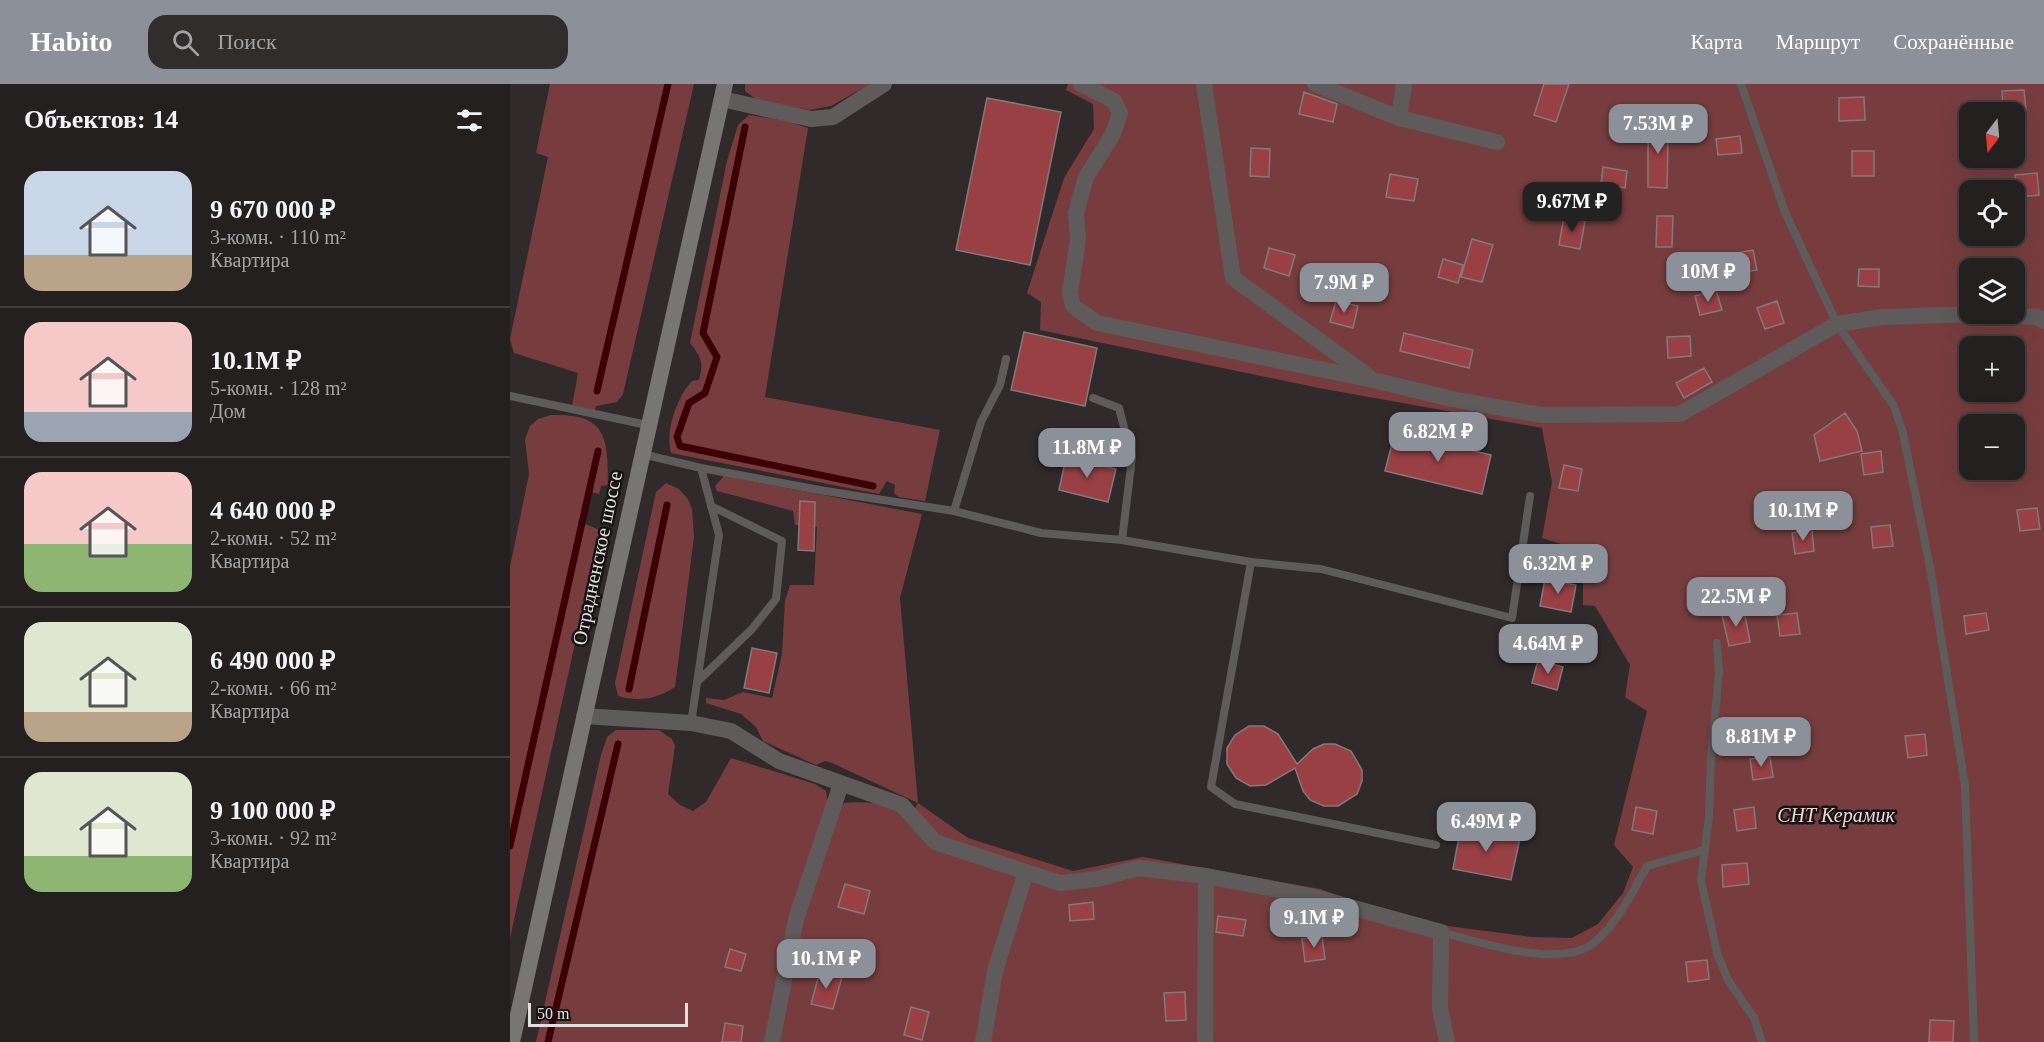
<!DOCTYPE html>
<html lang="ru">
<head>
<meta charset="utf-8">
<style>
	:root { --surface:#252020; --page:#312d2d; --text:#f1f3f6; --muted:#a3a3a5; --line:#423e3e; --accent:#8c9099 }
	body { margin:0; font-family:Georgia,serif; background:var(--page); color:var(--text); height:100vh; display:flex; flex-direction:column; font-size:22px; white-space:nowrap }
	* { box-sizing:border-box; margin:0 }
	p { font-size:20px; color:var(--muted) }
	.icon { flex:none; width:33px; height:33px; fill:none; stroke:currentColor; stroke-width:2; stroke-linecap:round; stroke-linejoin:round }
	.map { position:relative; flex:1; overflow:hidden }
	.details { display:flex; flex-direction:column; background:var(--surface); width:510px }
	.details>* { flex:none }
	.needle { width:39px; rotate:196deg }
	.fabs { position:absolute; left:1449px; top:18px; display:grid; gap:12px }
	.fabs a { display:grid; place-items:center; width:66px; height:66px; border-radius:12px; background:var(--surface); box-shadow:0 6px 24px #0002,0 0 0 2px var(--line); font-size:30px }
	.scale { position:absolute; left:18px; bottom:15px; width:160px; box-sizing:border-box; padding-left:6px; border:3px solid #e4dfdf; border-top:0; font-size:16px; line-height:21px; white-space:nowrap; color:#e4dfdf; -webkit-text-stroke:4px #171414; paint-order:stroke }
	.price { position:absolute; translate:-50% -51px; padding:0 14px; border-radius:12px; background:var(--accent); color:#fff; font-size:20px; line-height:39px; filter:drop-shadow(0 2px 3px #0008) }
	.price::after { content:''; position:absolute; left:50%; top:36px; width:18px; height:14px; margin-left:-9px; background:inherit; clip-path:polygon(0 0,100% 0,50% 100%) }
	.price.selected { background:#222; color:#fff }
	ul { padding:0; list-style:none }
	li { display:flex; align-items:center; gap:18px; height:150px; padding:0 24px }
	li+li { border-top:2px solid var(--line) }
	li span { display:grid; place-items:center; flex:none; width:168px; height:120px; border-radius:18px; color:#555 }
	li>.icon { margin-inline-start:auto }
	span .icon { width:72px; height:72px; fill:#fffc; stroke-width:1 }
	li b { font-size:26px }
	h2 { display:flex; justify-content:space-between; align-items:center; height:72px; padding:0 24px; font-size:26px }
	header { display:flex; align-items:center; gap:36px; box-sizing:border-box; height:84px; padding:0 30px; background:var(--accent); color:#fff }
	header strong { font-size:28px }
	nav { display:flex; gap:33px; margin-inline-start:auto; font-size:21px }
	.search { width:420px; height:54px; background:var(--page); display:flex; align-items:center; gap:15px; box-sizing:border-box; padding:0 21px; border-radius:18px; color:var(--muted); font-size:22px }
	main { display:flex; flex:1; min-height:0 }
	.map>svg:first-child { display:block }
	.green { fill:#773d3e; fill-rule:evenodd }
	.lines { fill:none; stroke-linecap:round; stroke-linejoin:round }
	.stream { stroke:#3b0006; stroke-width:7 }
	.building { fill:#984044; stroke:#827a7a; stroke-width:1.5 }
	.service { stroke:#5f5b5b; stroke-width:8 }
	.minor { stroke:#5f5b5b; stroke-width:16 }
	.secondary { stroke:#7a7575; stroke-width:16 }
	.labels { text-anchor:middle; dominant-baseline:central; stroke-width:5; stroke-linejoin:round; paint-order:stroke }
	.street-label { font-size:20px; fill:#e4dfdf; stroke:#171414 }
	.park-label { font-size:20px; font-style:italic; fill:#efd5d4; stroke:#171414 }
</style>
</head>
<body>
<header>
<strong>Habito</strong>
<div class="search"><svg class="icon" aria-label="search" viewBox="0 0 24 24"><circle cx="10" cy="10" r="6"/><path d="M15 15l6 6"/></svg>Поиск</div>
<nav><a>Карта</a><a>Маршрут</a><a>Сохранённые</a></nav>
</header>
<main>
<section class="details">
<h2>Объектов: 14<svg class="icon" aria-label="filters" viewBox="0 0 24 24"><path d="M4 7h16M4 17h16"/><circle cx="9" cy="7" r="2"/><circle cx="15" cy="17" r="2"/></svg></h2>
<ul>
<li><span style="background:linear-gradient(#c9d6e8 70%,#b9a48a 0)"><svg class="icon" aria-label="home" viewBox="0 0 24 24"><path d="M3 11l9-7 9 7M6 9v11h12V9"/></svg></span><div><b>9 670 000 ₽</b><p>3-комн. · 110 m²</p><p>Квартира</p></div></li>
<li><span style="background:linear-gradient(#f6c9c9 75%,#9aa5b1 0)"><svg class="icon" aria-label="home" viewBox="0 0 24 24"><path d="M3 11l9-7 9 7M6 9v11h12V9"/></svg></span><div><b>10.1M ₽</b><p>5-комн. · 128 m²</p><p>Дом</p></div></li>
<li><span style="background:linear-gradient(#f6c9c9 60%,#8fb573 0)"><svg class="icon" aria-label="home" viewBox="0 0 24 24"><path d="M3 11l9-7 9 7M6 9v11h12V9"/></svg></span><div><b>4 640 000 ₽</b><p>2-комн. · 52 m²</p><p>Квартира</p></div></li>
<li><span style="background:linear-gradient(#dfe7d0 75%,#b9a48a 0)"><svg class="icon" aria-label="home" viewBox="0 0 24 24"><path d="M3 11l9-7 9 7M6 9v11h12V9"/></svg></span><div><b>6 490 000 ₽</b><p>2-комн. · 66 m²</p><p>Квартира</p></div></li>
<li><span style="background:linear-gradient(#dfe7d0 70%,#8fb573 0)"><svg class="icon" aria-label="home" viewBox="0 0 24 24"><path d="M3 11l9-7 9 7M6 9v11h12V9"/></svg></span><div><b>9 100 000 ₽</b><p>3-комн. · 92 m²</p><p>Квартира</p></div></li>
</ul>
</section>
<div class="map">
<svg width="1534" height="958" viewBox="0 0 1534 958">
	<rect width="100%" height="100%" fill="#312a2a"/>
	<!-- green -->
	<path class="green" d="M 40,0 L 184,0 L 113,310 L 107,318 L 86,322 L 85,327 L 62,322 L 68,289 L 4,269 L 0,255 L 38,73 L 26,69 Z
		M 235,0 L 360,0 L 321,22 L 299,26 L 247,16 L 235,7 Z
		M 558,0 L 1534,0 L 1534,958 L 26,958 L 91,671 L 97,653 L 106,646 L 149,646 L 162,655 L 165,662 L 158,710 L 170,721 L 183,727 L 196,718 L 221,674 L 305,700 L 316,707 L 318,719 L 327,726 L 334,719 C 358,717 381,719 399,736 L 408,719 L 322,679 L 315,677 L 306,681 L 253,657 L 246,643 L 231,630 L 196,619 L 196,614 L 214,616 L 233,608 L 262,614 L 272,570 L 275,517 L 280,501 L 304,501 L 307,443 L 285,441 L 283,427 L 207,407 L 205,402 L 214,392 L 412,430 L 390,514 L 408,719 L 458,754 L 563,787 L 633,773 L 810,805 L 856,821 L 938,842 L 1021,853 L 1062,854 L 1088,840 L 1113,809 L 1123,783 L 1104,761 L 1137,627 L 1115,613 L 1120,581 L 1085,522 L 1073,521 L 1073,497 L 1051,460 L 1032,454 L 1042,398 L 1032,344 L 809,304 L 530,246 L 531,218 L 517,209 L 554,94 L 584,45 L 583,20 L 556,6 ZM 1460,28 L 1504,28 L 1504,74 L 1460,74 ZM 1460,106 L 1504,106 L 1504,152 L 1460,152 ZM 1460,184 L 1504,184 L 1504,230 L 1460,230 ZM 1460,262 L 1504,262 L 1504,308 L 1460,308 ZM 1460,340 L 1504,340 L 1504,386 L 1460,386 Z
		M 239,31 L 276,37 L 298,44 L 255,313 L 430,346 L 415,417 L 389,413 L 384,409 L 385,401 L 377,397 L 369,410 L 161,369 C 155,347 167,313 182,297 L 189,296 C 194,278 191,273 180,259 L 217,77 L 228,41 Z
		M 41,331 C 97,329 98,354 98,401 L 91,402 L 89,410 L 81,408 L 75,440 L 90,446 L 0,854 L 0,483 L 19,390 L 15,355 L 20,342 L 28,335 Z
		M 156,399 L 169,405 L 178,415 L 182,425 L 184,453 L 165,603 C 147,615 129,618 108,612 L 105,599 L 146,408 Z"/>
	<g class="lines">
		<!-- stream -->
		<path class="stream" d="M 235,43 L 193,249 L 207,273 L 195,309 L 179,319 L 167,353 L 170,362 L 363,402
			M 87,307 L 158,0
			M 119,605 L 157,421
			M 0,762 L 88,367
			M 38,958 L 108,660"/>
	</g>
	<!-- building -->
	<path class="building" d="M 1034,0 L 1059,0 L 1046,38 L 1024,31 Z
		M 1514,6 L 1516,26 L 1493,28 L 1492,7 Z
		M 794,8 L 827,20 L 823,38 L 789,30 Z
		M 1354,13 L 1355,36 L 1329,37 L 1329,14 Z
		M 477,14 L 551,28 L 520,181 L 446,166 Z
		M 1138,41 L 1162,41 L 1162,58 L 1158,58 L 1157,104 L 1138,103 Z
		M 1230,52 L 1232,69 L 1208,71 L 1206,55 Z
		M 741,64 L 760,65 L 759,93 L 740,92 Z
		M 1342,67 L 1364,67 L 1364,92 L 1342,92 Z
		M 1093,83 L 1117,87 L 1115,104 L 1091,100 Z
		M 1527,89 L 1529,111 L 1508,113 L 1505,91 Z
		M 880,90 L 908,95 L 904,117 L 876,113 Z
		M 1075,114 L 1099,118 L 1096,134 L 1072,130 Z
		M 1054,132 L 1075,137 L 1070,165 L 1049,161 Z
		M 1147,132 L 1163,132 L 1162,163 L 1146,163 Z
		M 962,155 L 983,161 L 972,198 L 951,193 Z
		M 759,164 L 785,171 L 779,192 L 754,184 Z
		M 1243,166 L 1247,186 L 1224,190 L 1221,170 Z
		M 933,175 L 953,181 L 948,199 L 928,193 Z
		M 1349,185 L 1369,185 L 1369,203 L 1348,202 Z
		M 1206,206 L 1212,226 L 1190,231 L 1185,212 Z
		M 826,217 L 848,222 L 843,244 L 820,238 Z
		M 1267,217 L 1274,239 L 1255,245 L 1247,224 Z
		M 514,248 L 587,264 L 575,322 L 501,306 Z
		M 894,249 L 963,266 L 959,284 L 890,267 Z
		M 1180,252 L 1181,272 L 1158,274 L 1157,253 Z
		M 1194,284 L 1202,298 L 1174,314 L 1166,299 Z
		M 1335,329 L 1347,347 L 1352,367 L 1310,377 L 1304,351 Z
		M 885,348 L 981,371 L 972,410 L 875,387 Z
		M 1371,367 L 1373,388 L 1354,391 L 1351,370 Z
		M 556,373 L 606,385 L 598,418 L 549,406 Z
		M 1054,381 L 1072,385 L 1068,407 L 1049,404 Z
		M 290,417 L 305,418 L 304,467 L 288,466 Z
		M 1527,424 L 1530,445 L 1510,447 L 1507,426 Z
		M 1380,441 L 1383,462 L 1363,464 L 1361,443 Z
		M 1302,446 L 1304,467 L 1285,470 L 1282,449 Z
		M 1035,495 L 1066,501 L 1061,528 L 1030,522 Z
		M 1234,526 L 1240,558 L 1219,562 L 1212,531 Z
		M 1287,529 L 1290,550 L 1270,552 L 1267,531 Z
		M 1476,529 L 1479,546 L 1456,550 L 1454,532 Z
		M 242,564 L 267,569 L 259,609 L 234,604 Z
		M 1028,576 L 1053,583 L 1047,606 L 1022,599 Z
		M 739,642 L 754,642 L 768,650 L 787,680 L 803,665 L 814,660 L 825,660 L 841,667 L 852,686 L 852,697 L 847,710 L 828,722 L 814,722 L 800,716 L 793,707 L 785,684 L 756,701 L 740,702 L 726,694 L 717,680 L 717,664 L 725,651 Z
		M 1415,650 L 1417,671 L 1398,674 L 1395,652 Z
		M 1260,673 L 1263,693 L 1243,696 L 1240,675 Z
		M 1126,723 L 1147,727 L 1143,750 L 1122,746 Z
		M 1244,723 L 1246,744 L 1227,747 L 1224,726 Z
		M 951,742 L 1010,754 L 1001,796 L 943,785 Z
		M 1237,779 L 1239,800 L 1213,803 L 1212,781 Z
		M 335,800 L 360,807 L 354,830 L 328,823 Z
		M 583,818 L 584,835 L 560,837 L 559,821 Z
		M 708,832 L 736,836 L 733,852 L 706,848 Z
		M 812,852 L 815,875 L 795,878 L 792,855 Z
		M 220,865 L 236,870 L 231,887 L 215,883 Z
		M 1197,876 L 1199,895 L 1178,898 L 1176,878 Z
		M 310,887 L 332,893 L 323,925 L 301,920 Z
		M 675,908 L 676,936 L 656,937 L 654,909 Z
		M 401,923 L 419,928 L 412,956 L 394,951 Z
		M 1420,936 L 1444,937 L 1443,958 L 1419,958 Z
		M 215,939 L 233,942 L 231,958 L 212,958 Z"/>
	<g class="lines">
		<!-- service -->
		<path class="service" d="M 1231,0 L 1275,128 L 1327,240 L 1384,322 L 1393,349 L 1420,483 L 1455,702 L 1464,958
			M 0,312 L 137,341
			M 583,314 L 609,324 L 622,374 L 612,456
			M 132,370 L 191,384 L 315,407 L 444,427 L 531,449 L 612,456 L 741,478 L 811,485 L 1002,534 L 1020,412
			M 444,427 L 471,338 L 490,301 L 496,275
			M 741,478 L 701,703 L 725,720 L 926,761
			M 1207,559 L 1209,588 L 1201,675 L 1199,733 L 1191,796 L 1207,869 L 1218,896 L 1244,934 L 1252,958
			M 187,598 L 242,545 L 266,515 L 272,457 L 201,422
			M 181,639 L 209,451 L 191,384
			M 931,848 C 969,858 1053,887 1086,857 C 1109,837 1122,808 1137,782 L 1194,766"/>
		<!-- minor -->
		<path class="minor" d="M 571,0 L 604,17 L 610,29 L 603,50 L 576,93 L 566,129 L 568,155 L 560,209 L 563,222 L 587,239 L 863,296 L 942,315 L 1031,331 L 1170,330 L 1327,240 L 1372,233 L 1468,230
			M 694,0 L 723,194 L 858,292
			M 805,0 L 889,34 L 987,58
			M 212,15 L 301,35 L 323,33 L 374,0
			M 889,34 L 894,0
			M 1479,230 L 1527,233 L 1534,237
			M 74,632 L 181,639 L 221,647 L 269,677 L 392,721 L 425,758 L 550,799 L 587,795 L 628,784 L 696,792 L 800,812 L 931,848 L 930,924 L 937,958
			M 262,958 L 286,835 L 331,700
			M 473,958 L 485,887 L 516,788
			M 695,958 L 696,792"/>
		<!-- secondary -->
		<path class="secondary" d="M 2,958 L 215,0"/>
	</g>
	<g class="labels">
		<!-- street labels -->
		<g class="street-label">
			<text transform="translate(87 474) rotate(-78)">Отрадненское шоссе</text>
		</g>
		<!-- park labels -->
		<g class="park-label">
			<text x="1326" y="731">СНТ Керамик</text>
		</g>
	</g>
</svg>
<div class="fabs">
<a><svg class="needle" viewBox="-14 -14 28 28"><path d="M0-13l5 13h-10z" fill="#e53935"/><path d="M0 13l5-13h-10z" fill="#a3a3a5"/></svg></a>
<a><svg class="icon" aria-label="locate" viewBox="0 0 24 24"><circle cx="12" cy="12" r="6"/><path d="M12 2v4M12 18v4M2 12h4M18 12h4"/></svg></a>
<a><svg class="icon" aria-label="layers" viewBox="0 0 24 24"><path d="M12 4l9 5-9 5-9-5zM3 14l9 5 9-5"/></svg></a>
<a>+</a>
<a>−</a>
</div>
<div class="scale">50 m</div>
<b class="price" style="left:1148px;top:71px">7.53M ₽</b>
<b class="price selected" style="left:1062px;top:149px">9.67M ₽</b>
<b class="price" style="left:1198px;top:219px">10M ₽</b>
<b class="price" style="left:834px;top:230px">7.9M ₽</b>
<b class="price" style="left:928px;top:379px">6.82M ₽</b>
<b class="price" style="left:577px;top:395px">11.8M ₽</b>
<b class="price" style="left:1293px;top:458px">10.1M ₽</b>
<b class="price" style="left:1048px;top:511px">6.32M ₽</b>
<b class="price" style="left:1226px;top:544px">22.5M ₽</b>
<b class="price" style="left:1038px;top:591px">4.64M ₽</b>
<b class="price" style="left:1251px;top:684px">8.81M ₽</b>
<b class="price" style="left:976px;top:769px">6.49M ₽</b>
<b class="price" style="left:804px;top:865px">9.1M ₽</b>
<b class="price" style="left:316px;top:906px">10.1M ₽</b>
</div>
</main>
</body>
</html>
